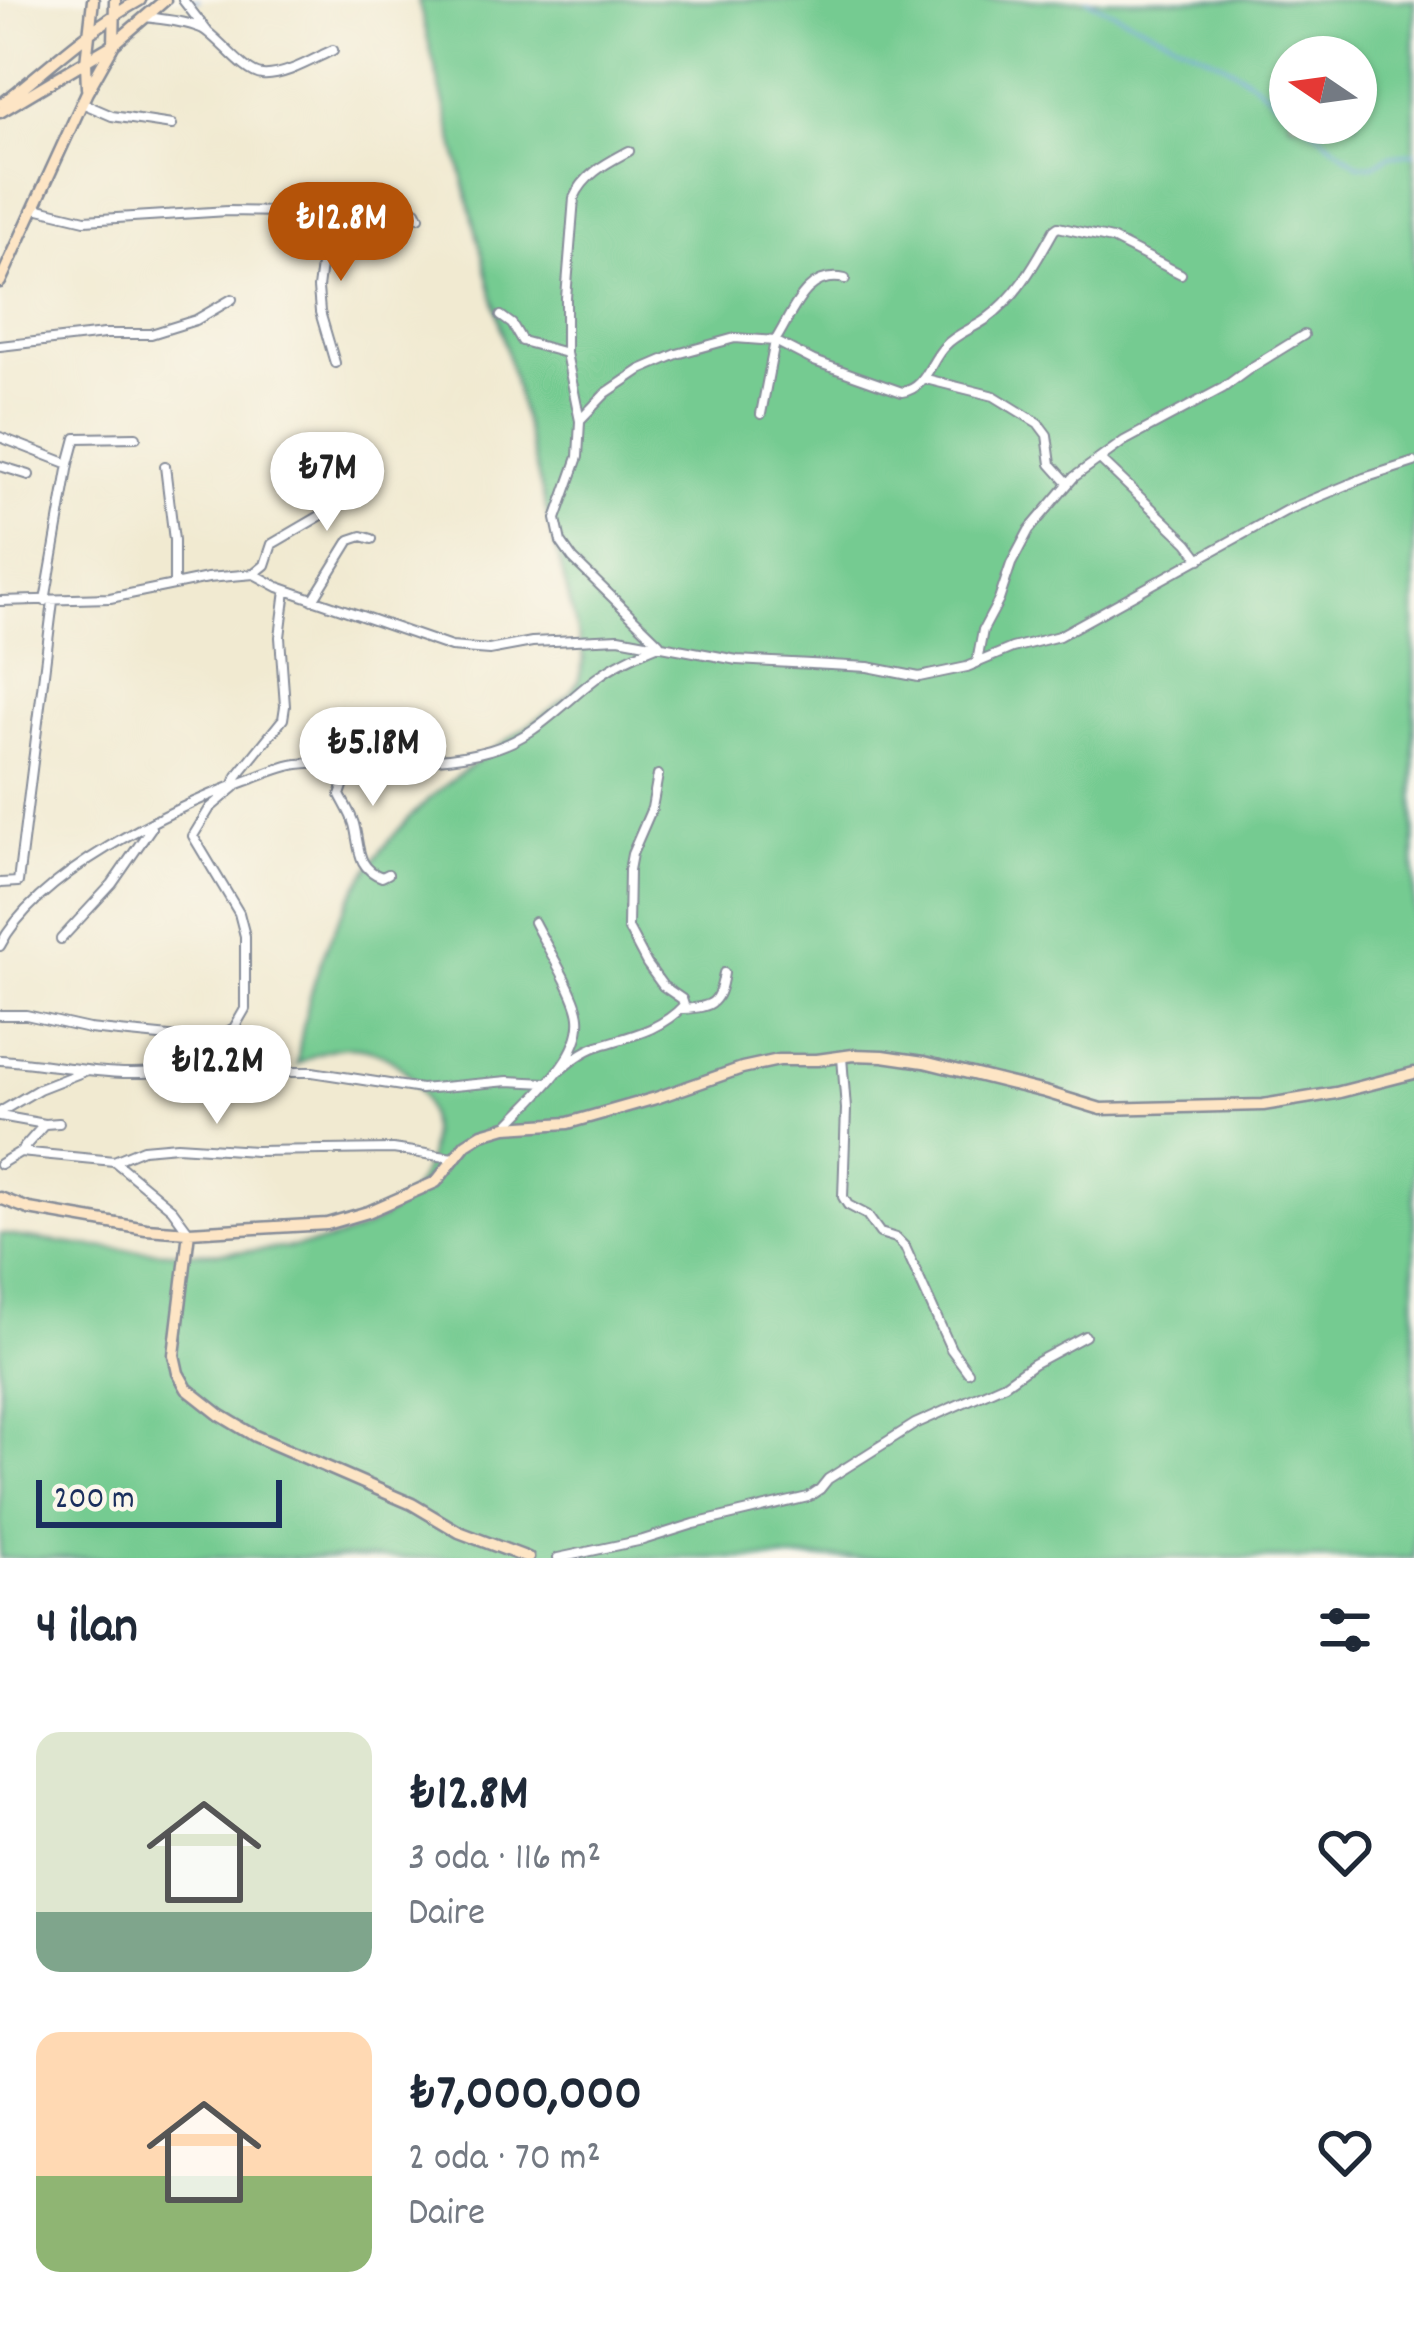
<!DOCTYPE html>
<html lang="tr">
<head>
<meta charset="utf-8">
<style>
	:root { --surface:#fff; --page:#f2f2f3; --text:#1f2937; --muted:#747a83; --accent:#b45309 }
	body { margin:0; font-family:Dekko,sans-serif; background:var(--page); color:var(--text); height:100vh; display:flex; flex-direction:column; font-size:45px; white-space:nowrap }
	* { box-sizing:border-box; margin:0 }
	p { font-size:39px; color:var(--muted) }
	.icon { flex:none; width:66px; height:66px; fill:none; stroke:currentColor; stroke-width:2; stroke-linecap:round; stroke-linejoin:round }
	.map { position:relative; height:1558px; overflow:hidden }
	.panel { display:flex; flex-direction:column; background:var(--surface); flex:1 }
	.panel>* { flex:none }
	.needle { width:78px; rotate:283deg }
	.buttons { position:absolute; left:1269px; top:36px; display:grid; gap:24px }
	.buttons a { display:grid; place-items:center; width:108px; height:108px; border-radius:50%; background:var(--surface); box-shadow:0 3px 9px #0004; font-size:60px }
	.scale { position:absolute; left:36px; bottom:30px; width:246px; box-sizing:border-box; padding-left:12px; border:6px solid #1b2f5e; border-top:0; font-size:33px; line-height:42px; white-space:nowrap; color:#1b2f5e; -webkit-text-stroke:9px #fbf7ec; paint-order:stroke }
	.price { position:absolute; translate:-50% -102px; padding:0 27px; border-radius:42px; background:#fff; color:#222; font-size:39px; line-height:78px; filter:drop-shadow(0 3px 6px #0008) }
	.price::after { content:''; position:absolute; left:50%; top:72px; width:36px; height:27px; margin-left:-18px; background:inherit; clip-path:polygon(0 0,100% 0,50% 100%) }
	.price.selected { background:var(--accent); color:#fff }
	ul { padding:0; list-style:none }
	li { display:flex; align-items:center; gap:36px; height:300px; padding:0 36px }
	li span { display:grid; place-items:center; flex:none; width:336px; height:240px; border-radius:24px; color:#555 }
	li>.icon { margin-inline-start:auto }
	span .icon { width:144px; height:144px; fill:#fffc; stroke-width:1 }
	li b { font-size:51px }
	h2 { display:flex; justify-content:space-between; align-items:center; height:144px; padding:0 36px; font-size:51px }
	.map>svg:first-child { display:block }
	.green { fill:#74cb91; stroke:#487d78; stroke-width:3; fill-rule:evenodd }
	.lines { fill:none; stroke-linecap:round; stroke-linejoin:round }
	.stream { stroke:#72a4dd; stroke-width:3 }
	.street-casing { stroke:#868c98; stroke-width:12 }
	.secondary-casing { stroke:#868c98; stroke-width:15 }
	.street { stroke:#fff; stroke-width:8 }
	.secondary { stroke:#fde5c5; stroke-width:10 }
</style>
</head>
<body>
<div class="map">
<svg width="1414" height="1558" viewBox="0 0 1414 1558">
	<rect width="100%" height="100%" fill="#fbf7ec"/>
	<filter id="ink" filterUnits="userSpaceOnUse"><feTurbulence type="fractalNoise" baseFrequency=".00833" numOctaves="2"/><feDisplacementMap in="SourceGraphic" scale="24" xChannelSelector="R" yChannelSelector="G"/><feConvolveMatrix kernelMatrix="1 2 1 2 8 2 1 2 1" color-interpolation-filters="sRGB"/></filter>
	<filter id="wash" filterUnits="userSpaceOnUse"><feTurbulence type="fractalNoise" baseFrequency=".004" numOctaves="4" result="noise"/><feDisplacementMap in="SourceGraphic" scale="48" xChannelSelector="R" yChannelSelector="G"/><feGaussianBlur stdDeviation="2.7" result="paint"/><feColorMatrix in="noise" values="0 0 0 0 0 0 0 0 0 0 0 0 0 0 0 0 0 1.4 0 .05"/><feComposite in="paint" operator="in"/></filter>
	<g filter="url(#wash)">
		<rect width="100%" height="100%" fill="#f1ead1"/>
		<!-- green -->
		<path class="green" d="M 418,0 L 1414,0 L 1414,1558 L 0,1558 L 0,1234 C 92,1248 181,1259 274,1249 C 301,1246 329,1243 354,1233 C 502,1172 410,991 297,1065 C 309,961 355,862 436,793 C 478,757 526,730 569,695 L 578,682 L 584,659 ZM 1290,57 L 1356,57 L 1356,123 L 1290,123 Z"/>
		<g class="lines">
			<!-- stream -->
			<path class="stream" d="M 1087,0 L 1223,63 L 1253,82 L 1290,112
				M 192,1 L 198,0
				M 1305,123 L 1358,165 L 1374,165 L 1389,156 L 1414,153"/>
		</g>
	</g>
	<g filter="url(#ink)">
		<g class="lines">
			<defs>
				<path id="street" d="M 183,0 L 207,31
					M 147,17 C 165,20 187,21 203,29 C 220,39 245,74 262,75 C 284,77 313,59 333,50
					M 82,103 L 112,116 L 172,125
					M 629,151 C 607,163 584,174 574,198 L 566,298 L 566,353 L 580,421 L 578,457 L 556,519 L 561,542 L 573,559 L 659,643
					M 35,208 L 85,220 L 228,211 L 347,213 L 409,209 L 416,211 L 419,217
					M 315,212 L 321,265 L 318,288 L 320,312 L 335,363
					M 501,316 L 512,324 L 522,341 L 566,353
					M 0,346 L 104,334 L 151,334 L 196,320 L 232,299
					M 926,379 L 994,396 L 1038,423 L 1047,435 L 1051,464 L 1068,483
					M 761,414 L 775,341 L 814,361 L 902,392 C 927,388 929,362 945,346 C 956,334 972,329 985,320 C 1017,297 1035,264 1054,230 L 1058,227 L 1112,239 L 1181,274
					M 580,420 L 606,393 L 640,370 L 677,354 L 735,338 L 775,341 C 793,313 805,270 845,279
					M 0,437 L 69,464 L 76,438 L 136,437
					M 1100,459 L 1188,543 L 1200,559
					M 0,466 L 29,475
					M 165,466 L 174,540 L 174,585
					M 254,574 L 278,587 L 451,647 L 489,650 L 532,642 L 619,638 L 737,660 L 868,667 L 919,677 L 967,667 L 1012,648 L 1059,636 L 1285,511 L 1364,478 L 1414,462
					M 313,600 L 350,540 L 362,536 L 372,539
					M 0,601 L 110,598 L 208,578 L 254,574 L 265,565 L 272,544 L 332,509 L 350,491
					M 45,601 L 69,464
					M 977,662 L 983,630 L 999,600 L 1011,564 L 1029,530 L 1074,477 L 1124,441 L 1223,388 L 1249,369 L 1304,335
					M 352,760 L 340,795 C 345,805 351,814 354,824 C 360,847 356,868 382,877 L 388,874
					M 234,784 L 237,776 L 283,719 L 285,706 L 280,637 L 286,590
					M 235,787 L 210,808 L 193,836 L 239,913 L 245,936 L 245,1009 L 234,1028 L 169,1065 L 170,1072 L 312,1072 L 421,1089 L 508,1081 L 547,1083
					M 0,883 L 18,882 L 53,601
					M 61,939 L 112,884 L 151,828
					M 0,946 C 36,874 172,808 246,781 C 263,775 281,766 298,764 C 360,757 432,767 490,750 C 534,738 560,706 595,679 C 614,664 637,654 659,645
					M 683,1009 C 714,1007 719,1003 724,973
					M 0,1015 L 26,1015 L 89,1029 L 210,1041
					M 842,1057 L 846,1109 L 843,1197 L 848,1205 L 867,1215 L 880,1233 L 896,1238 L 905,1247 L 951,1349 L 968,1372
					M 0,1060 C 54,1063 116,1080 169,1070
					M 558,1072 C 570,1062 583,1051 598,1046 C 630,1036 660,1031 684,1005 L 682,999 L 663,986 L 647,964 L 628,928 L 629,870 L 632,854 L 652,808 L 658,775
					M 0,1112 L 39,1089 L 85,1071
					M 0,1116 L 45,1124 L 59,1123
					M 508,1125 C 533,1098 583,1057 579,1017 C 577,995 545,944 534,922
					M 20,1152 L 44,1125
					M 114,1161 L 172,1209 L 189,1232
					M 0,1164 L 20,1152 L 114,1161 L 143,1149 L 177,1146 L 255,1151 L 393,1149 L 453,1158
					M 558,1558 L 643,1540 L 694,1524 L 808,1497 L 820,1489 L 828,1479 L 915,1424 L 1005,1384 L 1033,1364 L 1085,1336"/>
				<path id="secondary" d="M 87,88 L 86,62 L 93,0
					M 3,103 C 48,68 89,28 140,0
					M 0,112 L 114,44 L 165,0
					M 0,282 L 87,92 L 114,44 L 115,0
					M 0,1198 L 29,1209 L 146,1229 L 189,1232 L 327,1224 L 368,1212 L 436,1182 L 466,1144 L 482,1134 L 506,1127 L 568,1123 L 656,1098 L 742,1068 L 779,1060 L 817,1060 L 853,1055 L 883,1056 L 924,1062 L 1045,1092 L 1101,1109 L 1263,1105 L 1336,1093 L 1414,1073
					M 189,1232 L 174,1355 L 178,1373 L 187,1389 L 220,1415 L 255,1436 L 412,1504 L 459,1532 L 528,1558"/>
			</defs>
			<!-- street casing -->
			<use href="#street" class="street-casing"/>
			<!-- secondary casing -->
			<use href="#secondary" class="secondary-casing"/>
			<!-- street -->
			<use href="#street" class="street"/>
			<!-- secondary -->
			<use href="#secondary" class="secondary"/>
		</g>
	</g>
</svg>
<div class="buttons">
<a><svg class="needle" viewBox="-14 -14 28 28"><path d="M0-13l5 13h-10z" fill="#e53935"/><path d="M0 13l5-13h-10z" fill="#747a83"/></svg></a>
</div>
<div class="scale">200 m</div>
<b class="price selected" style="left:341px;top:284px">₺12.8M</b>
<b class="price" style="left:327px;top:534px">₺7M</b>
<b class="price" style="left:373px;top:809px">₺5.18M</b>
<b class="price" style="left:217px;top:1127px">₺12.2M</b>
</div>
<section class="panel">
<h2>4 ilan<svg class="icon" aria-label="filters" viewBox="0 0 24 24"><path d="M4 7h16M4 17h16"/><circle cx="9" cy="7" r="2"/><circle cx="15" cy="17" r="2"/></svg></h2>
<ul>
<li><span style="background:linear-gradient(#dfe7d0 75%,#7fa58c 0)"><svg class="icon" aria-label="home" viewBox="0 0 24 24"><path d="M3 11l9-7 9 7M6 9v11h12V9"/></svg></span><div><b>₺12.8M</b><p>3 oda · 116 m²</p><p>Daire</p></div><svg class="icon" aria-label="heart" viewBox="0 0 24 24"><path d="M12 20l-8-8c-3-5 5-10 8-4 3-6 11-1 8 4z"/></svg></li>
<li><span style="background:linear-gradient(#ffd9b3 60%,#8fb573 0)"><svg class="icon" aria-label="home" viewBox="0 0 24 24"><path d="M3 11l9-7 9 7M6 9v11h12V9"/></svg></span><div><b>₺7,000,000</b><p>2 oda · 70 m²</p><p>Daire</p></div><svg class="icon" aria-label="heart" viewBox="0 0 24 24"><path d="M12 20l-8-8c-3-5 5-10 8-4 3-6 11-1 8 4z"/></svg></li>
</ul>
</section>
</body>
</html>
